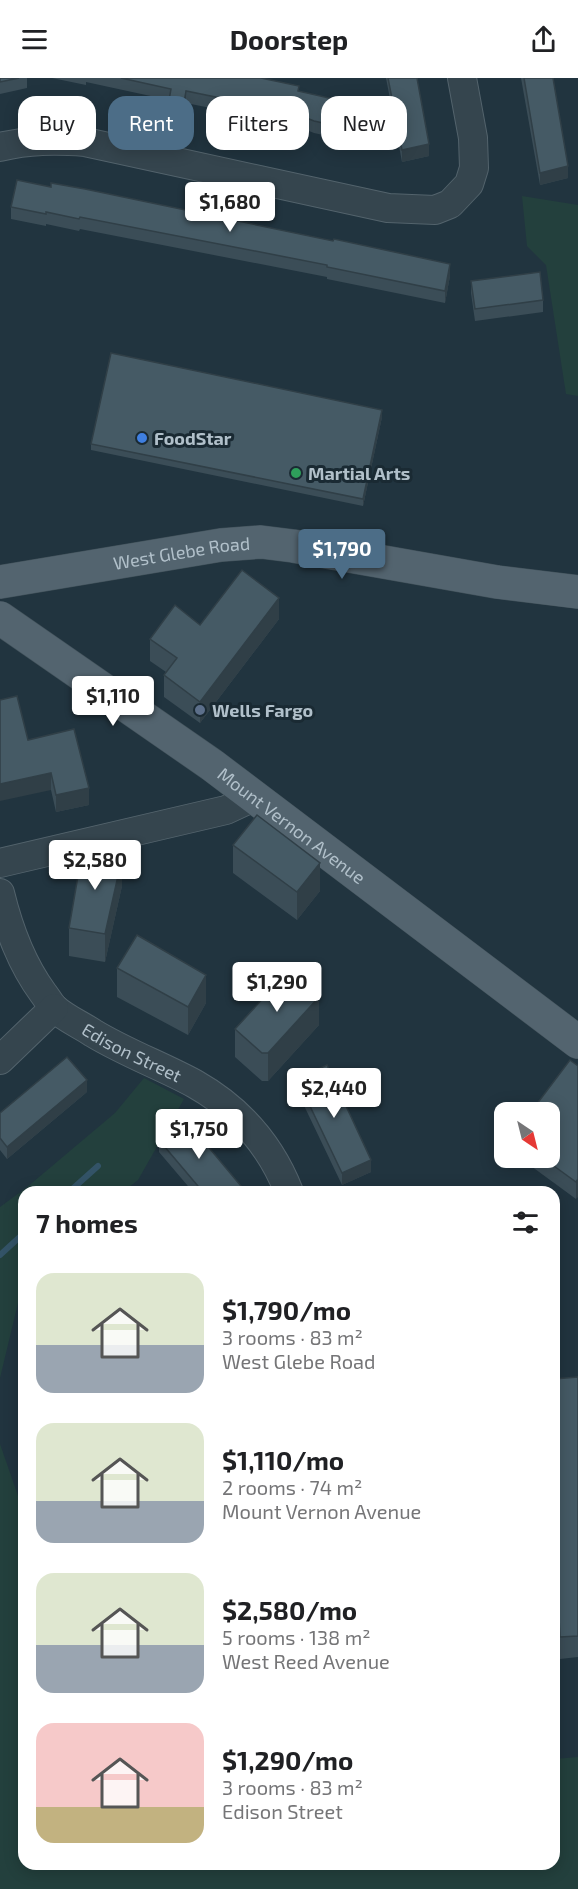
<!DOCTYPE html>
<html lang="en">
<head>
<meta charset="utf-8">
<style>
	:root { --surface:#fff; --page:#f2f2f2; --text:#202124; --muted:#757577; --accent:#4c6d87 }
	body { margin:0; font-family:"Exo 2",sans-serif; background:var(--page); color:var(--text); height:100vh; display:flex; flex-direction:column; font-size:22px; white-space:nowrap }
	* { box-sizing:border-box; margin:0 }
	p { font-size:20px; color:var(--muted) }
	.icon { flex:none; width:33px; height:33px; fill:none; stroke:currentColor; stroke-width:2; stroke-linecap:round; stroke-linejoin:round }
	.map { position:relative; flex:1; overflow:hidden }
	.drawer { position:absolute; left:18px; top:1108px; width:542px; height:684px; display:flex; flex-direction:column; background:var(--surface); border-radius:18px; box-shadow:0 3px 15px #0003 }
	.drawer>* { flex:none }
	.top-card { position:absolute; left:18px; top:18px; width:543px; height:54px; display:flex; gap:12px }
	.needle { width:39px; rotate:145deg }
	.fabs { position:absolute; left:494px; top:1024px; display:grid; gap:12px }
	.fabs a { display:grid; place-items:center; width:66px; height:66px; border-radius:12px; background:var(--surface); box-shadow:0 3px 15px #0003; font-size:30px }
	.price { position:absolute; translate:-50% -51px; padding:0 14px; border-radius:6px; background:#fff; color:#222; font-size:20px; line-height:39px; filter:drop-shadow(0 2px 3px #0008) }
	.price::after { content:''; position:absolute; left:50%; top:36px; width:18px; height:14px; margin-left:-9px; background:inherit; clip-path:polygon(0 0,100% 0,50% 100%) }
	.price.active { background:var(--accent); color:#fff }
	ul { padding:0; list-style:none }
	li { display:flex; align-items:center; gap:18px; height:150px; padding:0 18px }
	li span { display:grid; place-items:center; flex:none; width:168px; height:120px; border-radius:18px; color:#555 }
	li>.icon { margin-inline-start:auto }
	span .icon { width:72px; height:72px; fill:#fffc; stroke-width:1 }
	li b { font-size:26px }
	h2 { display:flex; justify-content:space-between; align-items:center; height:72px; padding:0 18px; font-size:26px }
	.chip { padding:0 21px; border-radius:18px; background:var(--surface); box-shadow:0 3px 15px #0003; font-size:21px; line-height:54px }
	.chip.active { background:var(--accent); color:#fff }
	header { display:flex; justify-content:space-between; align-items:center; height:78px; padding:0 18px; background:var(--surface); font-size:27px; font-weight:700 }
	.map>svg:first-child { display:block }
	.green { fill:#23403d }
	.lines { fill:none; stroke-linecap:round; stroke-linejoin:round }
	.stream { stroke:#335367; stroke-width:6 }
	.minor-casing { stroke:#53636c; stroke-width:30 }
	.major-casing { stroke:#41515a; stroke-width:34 }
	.minor { stroke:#35454e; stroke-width:28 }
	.major { stroke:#53646f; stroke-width:33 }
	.wall { fill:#3b4d57 }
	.shaded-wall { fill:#303f47 }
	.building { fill:#455a65; stroke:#303f47; stroke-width:1.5 }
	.shop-dot { fill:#3f7fe0; stroke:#1a2a33; stroke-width:2 }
	.leisure-dot { fill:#2e9e5b; stroke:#1a2a33; stroke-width:2 }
	.service-dot { fill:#5c6f8a; stroke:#1a2a33; stroke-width:2 }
	.labels { text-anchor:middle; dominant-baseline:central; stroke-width:6; stroke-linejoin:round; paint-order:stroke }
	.poi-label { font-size:18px; font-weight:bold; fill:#b1c0ca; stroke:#1a2a33; text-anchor:start }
	.street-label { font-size:18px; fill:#b1c0ca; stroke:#1a2a33 }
</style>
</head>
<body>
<header><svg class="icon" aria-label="menu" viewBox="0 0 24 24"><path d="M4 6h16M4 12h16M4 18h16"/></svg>Doorstep<svg class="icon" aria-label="share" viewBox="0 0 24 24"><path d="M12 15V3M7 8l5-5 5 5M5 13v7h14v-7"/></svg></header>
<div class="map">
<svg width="578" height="1811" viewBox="0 0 578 1811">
	<rect width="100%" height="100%" fill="#21343f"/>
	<!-- green -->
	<path class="green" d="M 522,118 L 578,127 L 578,318 L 566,316 L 546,187 L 527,168 Z
		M 144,1000 L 184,1021 L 138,1102 L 123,1114 L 24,1114 L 24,1215 L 18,1225 L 0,1300 L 0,1129 L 26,1110 L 115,1035 Z
		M 0,1366 L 24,1435 L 24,1786 L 554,1786 L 554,1681 L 578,1679 L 578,1811 L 0,1811 Z"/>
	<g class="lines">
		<!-- stream -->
		<path class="stream" d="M 69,1114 L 98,1088
			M 0,1177 L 24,1155"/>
		<defs>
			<g id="minor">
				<path d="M 0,69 C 29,62 55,62 85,64 L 388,130 L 435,132 L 450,126 L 469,106 L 474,90 L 473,60 L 462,0"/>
				<path d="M 0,785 L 226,732 L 254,719"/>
				<path id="s1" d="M 0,815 C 9,852 21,885 43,915 C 47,920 50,926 54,930 C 65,940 81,947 93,955 C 126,975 162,988 195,1006 C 239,1031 271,1068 289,1114"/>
				<path d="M 0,982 L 54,930"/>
			</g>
			<g id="major">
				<path id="s2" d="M 0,504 L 221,467 L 261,464 L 293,468 L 497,504 L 578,514"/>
				<path id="s3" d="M 0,540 L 212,687 L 578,964"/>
			</g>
		</defs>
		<!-- minor casing -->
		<use href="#minor" class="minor-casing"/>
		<!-- major casing -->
		<use href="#major" class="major-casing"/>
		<!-- minor -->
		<use href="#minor" class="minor"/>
		<!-- major -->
		<use href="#major" class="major"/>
	</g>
	<!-- wall -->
	<path class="wall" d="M 0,0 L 27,0 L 27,10 L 0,16 Z
		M 52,0 L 261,0 L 299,13 L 351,37 L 346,62 L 314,55 L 294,47 L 186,25 L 184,37 L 169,34 L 169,22 L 86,4 L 86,7 Z
		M 386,0 L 417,0 L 429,78 L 402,84 Z
		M 521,0 L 553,0 L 568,100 L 540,107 Z
		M 17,102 L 450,198 L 445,225 L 327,201 L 327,199 L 80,151 L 79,153 L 46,146 L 46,148 L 11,141 L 11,129 Z
		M 471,203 L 543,222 L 543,234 L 475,243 L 471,215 Z
		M 382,339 L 363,428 L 91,372 L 91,366 Z
		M 279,541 L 200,645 L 164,619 L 164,597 L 166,594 L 150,583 L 150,561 L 200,547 Z
		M 28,662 L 89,727 L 56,734 L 51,712 Z
		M 233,767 L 320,813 L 297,842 L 233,795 Z
		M 122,808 L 105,884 L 69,878 L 69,850 Z
		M 117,890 L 206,925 L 188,957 L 117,919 Z
		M 319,947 L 268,1003 L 262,1003 L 235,979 L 235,951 Z
		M 578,988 L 576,1121 L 520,1080 L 549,1080 Z
		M 297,1001 L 371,1094 L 342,1107 L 297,1013 Z
		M 87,1014 L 7,1081 L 0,1072 L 0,1035 Z
		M 159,1062 L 246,1114 L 193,1114 L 159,1074 Z
		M 578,1299 L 578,1579 L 560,1581 L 554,1465 L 554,1301 Z
		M 24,1302 L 24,1319 L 23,1319 L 23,1307 Z"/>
	<!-- shaded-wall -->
	<path class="shaded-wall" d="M 186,13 L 186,25 L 184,37 L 184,25 Z
		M 351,25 L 351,37 L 346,62 L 346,50 Z
		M 429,66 L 429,78 L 402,84 L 402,72 Z
		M 568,88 L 568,100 L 540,107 L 540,95 Z
		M 450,186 L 450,198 L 445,225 L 445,213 Z
		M 382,332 L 382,339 L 363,428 L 363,421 Z
		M 279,520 L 279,541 L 200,645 L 200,624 Z
		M 51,695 L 51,712 L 0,723 L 0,706 Z
		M 89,710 L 89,727 L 56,734 L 56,717 Z
		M 122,780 L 122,808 L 105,884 L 105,856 Z
		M 320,785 L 320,813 L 297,842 L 297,814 Z
		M 206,897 L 206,925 L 188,957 L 188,929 Z
		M 319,919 L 319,947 L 268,1003 L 268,975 Z
		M 87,1002 L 87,1014 L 7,1081 L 7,1069 Z
		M 371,1082 L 371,1094 L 342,1107 L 342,1095 Z
		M 578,1101 L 578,1119 L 576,1121 L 576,1104 Z"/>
	<!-- building -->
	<path class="building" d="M 0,0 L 19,0 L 0,4 Z
		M 121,0 L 261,0 L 299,8 L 298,13 L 351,25 L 346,50 L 314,43 L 294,35 L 186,13 L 184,25 L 169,22 L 171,11 Z
		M 388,0 L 417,0 L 429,66 L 402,72 Z
		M 524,0 L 553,0 L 568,88 L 540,95 Z
		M 17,102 L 51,109 L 51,105 L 85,111 L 333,163 L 334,161 L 450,186 L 445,213 L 327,189 L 327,187 L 80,139 L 79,141 L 46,134 L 46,136 L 11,129 Z
		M 540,194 L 543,222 L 475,231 L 471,203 Z
		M 111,275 L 382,332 L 363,421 L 91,366 Z
		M 242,492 L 279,520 L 200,624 L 164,597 L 177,580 L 150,561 L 175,527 L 200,547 Z
		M 17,618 L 28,662 L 74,651 L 89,710 L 56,717 L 51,695 L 0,706 L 0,622 Z
		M 257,737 L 320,785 L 297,814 L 233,767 Z
		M 83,769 L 122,780 L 105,856 L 69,850 Z
		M 137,857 L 206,897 L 188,929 L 117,890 Z
		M 289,892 L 319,919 L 268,975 L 262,975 L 235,951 Z
		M 67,979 L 87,1002 L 7,1069 L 0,1060 L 0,1035 Z
		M 570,982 L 578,988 L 578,1101 L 576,1104 L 543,1080 L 549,1080 L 549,1035 L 530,1035 Z
		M 327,987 L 371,1082 L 342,1095 L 297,1001 Z
		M 185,1041 L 246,1114 L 203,1114 L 159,1062 Z
		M 578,1299 L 578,1558 L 560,1559 L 554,1443 L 554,1301 Z"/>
	<!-- markers -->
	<circle class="shop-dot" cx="142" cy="360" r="6"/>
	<circle class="leisure-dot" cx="296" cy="395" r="6"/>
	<circle class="service-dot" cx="200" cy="632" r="6"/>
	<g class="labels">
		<!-- poi labels -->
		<g class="poi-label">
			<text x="154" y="360">FoodStar</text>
			<text x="308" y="395">Martial Arts</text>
			<text x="212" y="632">Wells Fargo</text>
		</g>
		<!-- street labels -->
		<g class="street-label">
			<text stroke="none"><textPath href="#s2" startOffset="184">West Glebe Road</textPath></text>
			<text stroke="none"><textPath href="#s3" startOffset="358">Mount Vernon Avenue</textPath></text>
			<text stroke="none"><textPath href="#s1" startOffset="218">Edison Street</textPath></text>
		</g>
	</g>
</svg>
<div class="fabs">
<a><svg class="needle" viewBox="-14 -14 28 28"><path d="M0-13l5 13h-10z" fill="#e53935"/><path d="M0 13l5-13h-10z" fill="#757577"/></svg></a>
</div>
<b class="price" style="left:230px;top:155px">$1,680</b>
<b class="price active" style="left:342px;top:502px">$1,790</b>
<b class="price" style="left:113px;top:649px">$1,110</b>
<b class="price" style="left:95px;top:813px">$2,580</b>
<b class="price" style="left:277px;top:935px">$1,290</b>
<b class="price" style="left:334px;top:1041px">$2,440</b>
<b class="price" style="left:199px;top:1082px">$1,750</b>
<div class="top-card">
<a class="chip">Buy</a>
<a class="chip active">Rent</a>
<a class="chip">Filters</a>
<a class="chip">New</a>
</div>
<section class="drawer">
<h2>7 homes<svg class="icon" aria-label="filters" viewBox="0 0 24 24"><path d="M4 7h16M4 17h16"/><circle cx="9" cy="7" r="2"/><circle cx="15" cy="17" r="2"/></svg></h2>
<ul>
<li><span style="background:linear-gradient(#dfe7d0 60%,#9aa5b1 0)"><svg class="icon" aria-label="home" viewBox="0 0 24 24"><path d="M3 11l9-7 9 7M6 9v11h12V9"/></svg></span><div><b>$1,790/mo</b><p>3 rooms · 83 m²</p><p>West Glebe Road</p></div></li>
<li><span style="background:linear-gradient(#dfe7d0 65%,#9aa5b1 0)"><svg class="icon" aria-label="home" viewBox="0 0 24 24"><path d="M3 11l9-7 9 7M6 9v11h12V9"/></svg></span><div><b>$1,110/mo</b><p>2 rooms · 74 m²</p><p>Mount Vernon Avenue</p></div></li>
<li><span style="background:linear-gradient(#dfe7d0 60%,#9aa5b1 0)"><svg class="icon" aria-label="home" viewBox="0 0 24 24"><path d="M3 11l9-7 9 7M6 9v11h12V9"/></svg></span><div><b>$2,580/mo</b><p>5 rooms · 138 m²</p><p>West Reed Avenue</p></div></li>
<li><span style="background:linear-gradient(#f6c9c9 70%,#c2b280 0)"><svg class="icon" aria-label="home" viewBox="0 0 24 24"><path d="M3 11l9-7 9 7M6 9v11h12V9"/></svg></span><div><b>$1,290/mo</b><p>3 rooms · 83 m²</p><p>Edison Street</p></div></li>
</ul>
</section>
</div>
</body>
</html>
